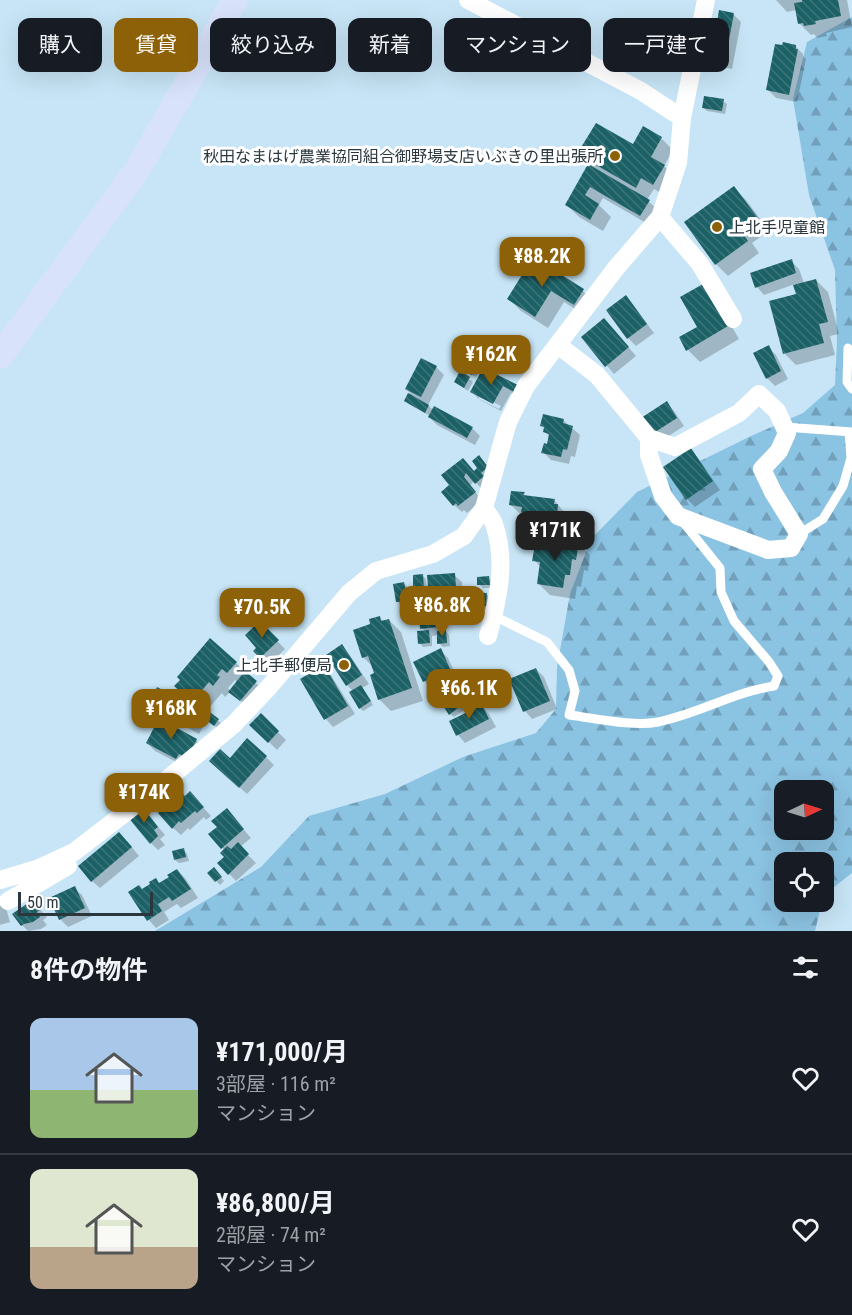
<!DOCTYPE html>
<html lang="ja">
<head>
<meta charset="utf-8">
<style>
	:root { --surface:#171b24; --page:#242831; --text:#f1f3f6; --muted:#9ea1a6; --line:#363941; --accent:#8d6107 }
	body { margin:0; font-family:"Roboto Condensed","Noto Sans JP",sans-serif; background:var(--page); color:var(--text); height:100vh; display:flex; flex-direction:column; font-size:22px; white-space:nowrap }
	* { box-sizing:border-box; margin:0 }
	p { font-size:20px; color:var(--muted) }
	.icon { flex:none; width:33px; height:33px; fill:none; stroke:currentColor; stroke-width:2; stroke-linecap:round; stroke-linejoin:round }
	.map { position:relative; height:931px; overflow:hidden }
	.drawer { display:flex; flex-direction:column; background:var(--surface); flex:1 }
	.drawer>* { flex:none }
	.banner { position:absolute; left:18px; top:18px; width:816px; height:54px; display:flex; gap:12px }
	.needle { width:39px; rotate:86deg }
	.fabs { position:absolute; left:774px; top:780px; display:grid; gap:12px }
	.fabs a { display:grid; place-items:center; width:60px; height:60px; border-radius:12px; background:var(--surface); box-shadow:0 6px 24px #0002; font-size:30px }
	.scale { position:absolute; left:18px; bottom:15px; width:135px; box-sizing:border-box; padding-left:6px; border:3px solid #2b373e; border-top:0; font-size:16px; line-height:21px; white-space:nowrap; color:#2b373e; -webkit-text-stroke:4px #fff; paint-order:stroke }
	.price { position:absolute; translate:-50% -51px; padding:0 14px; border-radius:12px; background:var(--accent); color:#fff; font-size:20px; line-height:39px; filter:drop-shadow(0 2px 3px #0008) }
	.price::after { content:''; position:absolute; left:50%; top:36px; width:18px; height:14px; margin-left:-9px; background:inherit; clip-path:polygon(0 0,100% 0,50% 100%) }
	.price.active { background:#222; color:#fff }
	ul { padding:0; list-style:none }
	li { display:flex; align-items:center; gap:18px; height:150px; padding:0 30px }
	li+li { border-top:2px solid var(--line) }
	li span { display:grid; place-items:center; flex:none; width:168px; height:120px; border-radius:12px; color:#555 }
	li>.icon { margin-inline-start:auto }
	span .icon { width:72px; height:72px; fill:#fffc; stroke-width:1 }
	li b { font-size:26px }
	h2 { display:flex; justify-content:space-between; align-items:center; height:72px; padding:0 30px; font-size:26px }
	.chip { padding:0 21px; border-radius:12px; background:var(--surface); box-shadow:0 6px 24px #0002; font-size:21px; line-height:54px }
	.chip.active { background:var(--accent); color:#fff }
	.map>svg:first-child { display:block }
	.forest { fill:url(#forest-firs); fill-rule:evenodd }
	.shadow { fill:#0003; fill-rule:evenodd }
	.building { fill:url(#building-back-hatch) }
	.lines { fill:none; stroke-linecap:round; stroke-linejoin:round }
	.lane { stroke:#fff; stroke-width:9 }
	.street { stroke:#fff; stroke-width:18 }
	.secondary { stroke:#d8e3fb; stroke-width:26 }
	.poi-dot { fill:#8d6107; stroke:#fff; stroke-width:2 }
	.labels { text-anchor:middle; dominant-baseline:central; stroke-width:6; stroke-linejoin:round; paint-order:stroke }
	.poi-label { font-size:16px; fill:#2b373e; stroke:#fff; text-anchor:end }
</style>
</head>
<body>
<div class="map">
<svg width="852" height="931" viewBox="0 0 852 931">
	<defs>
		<pattern id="forest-firs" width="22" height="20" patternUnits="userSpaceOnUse" patternTransform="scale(1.5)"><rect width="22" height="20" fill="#8bc3e2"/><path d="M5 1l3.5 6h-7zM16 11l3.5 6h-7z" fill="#729fb9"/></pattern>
		<pattern id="building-back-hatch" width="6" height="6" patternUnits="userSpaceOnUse" patternTransform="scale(1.5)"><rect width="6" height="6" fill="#1b6166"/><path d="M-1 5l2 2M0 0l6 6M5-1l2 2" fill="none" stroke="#3c7579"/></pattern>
	</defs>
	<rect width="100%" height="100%" fill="#c7e5f6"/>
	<!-- forest -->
	<path class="forest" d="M 852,17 L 852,873 L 824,895 L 824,862 L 784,862 L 784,902 L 822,902 L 815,931 L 155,931 L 261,867 L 309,816 L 385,794 L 463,757 L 536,733 L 556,709 L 557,667 L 570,594 L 591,539 L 637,492 L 751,436 L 803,413 L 835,385 L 837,341 L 835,270 L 809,195 L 793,99 L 807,42 ZM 784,790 L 824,790 L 824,830 L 784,830 Z"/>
	<!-- shadow -->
	<path class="shadow" d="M 776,0 L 847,0 L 852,27 L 826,33 L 827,36 L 817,38 L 814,34 L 811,35 L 799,23 L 796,10 L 787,12 Z
		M 733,14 L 741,22 L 732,69 L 720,66 L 712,58 Z
		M 795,46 L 803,54 L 803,56 L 806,59 L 797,102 L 776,98 L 768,90 Z
		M 723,101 L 727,104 L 725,114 L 707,111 L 704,108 Z
		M 661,138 L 673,150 L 664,166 L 676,178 L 666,196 L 654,189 L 647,200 L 661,213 L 653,227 L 603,198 L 599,205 L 611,217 L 603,231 L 579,217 L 567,205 L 589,165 L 579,154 L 633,146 Z
		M 734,188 L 746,200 L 769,231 L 752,243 L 759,253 L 728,276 L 716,264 Z
		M 533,260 L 583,291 L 595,303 L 586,316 L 564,302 L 548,328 L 521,311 L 509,299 Z
		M 791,261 L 799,269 L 804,283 L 816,280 L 828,292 L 839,334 L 830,336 L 835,355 L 796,365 L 784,353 L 797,295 L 795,284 L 764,295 L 757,287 Z
		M 626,297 L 633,305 L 654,333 L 636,346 L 628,338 L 608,311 Z
		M 715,298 L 739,339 L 700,362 L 688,350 Z
		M 612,328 L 636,356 L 614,374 L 583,338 Z
		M 768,347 L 776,355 L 788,379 L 775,386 L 767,378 Z
		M 478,364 L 481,368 L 476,377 L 460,368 Z
		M 436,367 L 444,375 L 428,405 L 433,410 L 472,428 L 480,436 L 475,445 L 437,425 L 429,417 L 430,416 L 409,404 L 406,400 L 410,393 L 406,389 Z
		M 483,370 L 517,387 L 522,399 L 511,393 L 501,411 L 480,400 L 472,392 ZM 479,395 L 501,406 L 499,409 L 479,399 Z
		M 461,373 L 473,382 L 468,391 L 455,382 Z
		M 667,403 L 674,411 L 684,426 L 661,441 L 643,418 Z
		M 563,420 L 580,435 L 575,457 L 571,456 L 569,464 L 551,460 L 543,452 L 548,445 L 550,437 L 545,432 L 545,428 L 542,425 Z
		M 690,450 L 698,458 L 720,490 L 695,507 L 687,499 Z
		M 462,460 L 474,472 L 486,465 L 484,491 L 474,481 L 470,486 L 482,500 L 467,513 L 464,510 L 462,512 L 454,505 L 451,486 Z
		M 512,492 L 524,494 L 528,497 L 554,500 L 565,513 L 564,523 L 530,519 L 524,513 L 519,513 L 511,505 Z
		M 578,543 L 590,555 L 588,571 L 584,570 L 581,587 L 577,586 L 575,599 L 550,595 L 538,583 L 541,567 L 534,560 L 562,546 Z
		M 454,575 L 462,582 L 465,623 L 445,625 L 445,631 L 449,635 L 450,646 L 443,647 L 439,643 L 438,635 L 432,636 L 432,646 L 423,647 L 420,643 L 426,632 L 422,628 L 432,614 Z
		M 423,576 L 426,579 L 427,592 L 418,593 L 415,589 Z
		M 489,578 L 492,581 L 492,588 L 483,588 L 479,584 Z
		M 404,583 L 407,587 L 410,604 L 401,605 L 398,602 Z
		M 486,594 L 490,598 L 489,609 L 474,608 L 471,604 Z
		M 379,617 L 384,622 L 389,620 L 401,632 L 423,701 L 391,711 L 379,699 L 373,667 L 363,657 L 372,625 Z
		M 260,623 L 285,649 L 269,665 L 255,651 L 258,648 Z
		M 342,646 L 349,654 L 369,684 L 362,688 L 373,705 L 363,711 L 360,708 L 353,691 L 347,685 Z
		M 440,650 L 448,658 L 457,677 L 432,689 L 424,681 L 415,662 Z
		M 236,663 L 263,690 L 249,708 L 230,692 L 225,697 L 222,693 L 206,711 L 222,724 L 218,729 L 208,720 L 206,714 L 176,686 ZM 235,680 L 238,683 L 231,691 L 228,688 Z
		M 323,667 L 331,675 L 355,714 L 333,727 L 326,719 L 302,680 Z
		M 536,669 L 544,677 L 557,709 L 532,719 L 525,711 Z
		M 171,696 L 179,705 L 197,715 L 205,723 L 199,734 L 158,711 L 150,704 Z
		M 459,699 L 466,709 L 454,717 L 450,714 Z
		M 482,706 L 489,714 L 496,727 L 465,743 L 458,735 Z
		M 261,715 L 286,740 L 277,750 L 252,725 Z
		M 196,740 L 204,748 L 184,766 L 155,751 L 147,743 Z
		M 266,757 L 274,765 L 247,794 L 219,769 L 230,760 Z
		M 190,793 L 211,816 L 206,820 L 204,817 L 190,830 L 188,828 L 181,835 L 173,828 L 185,798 Z
		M 149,816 L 165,835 L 160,839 L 165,845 L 158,850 L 151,843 Z
		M 234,818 L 251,838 L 240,847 L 256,863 L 236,881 L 219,863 L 226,857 L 225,851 L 210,834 Z
		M 127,841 L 139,856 L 100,888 L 92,881 Z
		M 184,850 L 187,854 L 189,861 L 179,863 L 175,860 Z
		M 214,869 L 224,881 L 220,885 L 209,873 Z
		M 177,870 L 185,878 L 198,898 L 181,908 L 177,904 L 164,912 L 169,920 L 156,928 L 149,920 L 143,891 L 160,885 Z
		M 74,888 L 82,895 L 92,916 L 68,927 L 60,919 Z
		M 0,902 L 6,908 L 10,922 L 0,925 Z
		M 35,904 L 47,917 L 43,920 L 47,925 L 41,929 L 28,931 L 22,925 L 30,907 Z"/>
	<!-- building -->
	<path class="building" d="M 802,0 L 838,0 L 841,16 L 815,21 L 816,24 L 804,26 L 803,23 L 798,24 L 794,3 L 802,2 Z
		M 719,10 L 734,13 L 725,62 L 711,59 Z
		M 783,42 L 796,45 L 796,49 L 798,49 L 789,95 L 766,90 L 775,44 L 782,45 Z
		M 704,96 L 724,99 L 722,111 L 702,108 Z
		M 596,123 L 633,144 L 643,126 L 662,137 L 651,157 L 665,165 L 653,185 L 641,178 L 636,188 L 577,154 Z
		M 588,164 L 650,200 L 640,216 L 590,187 L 585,195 L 599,204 L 590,220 L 565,205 Z
		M 734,186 L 758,218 L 741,231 L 748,241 L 715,265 L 684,222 Z
		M 533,257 L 584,289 L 574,305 L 551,291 L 535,317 L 507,299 Z
		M 792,259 L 796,273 L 755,288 L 750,273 Z
		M 816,279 L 828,322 L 819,324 L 824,343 L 783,354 L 769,301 L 796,294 L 793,285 Z
		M 703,284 L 728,326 L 686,351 L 679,337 L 697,327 L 680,297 Z
		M 626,295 L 647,324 L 627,339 L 606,310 Z
		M 604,318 L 629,347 L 605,367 L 581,337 Z
		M 769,345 L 781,371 L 766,379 L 753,353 Z
		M 458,351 L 479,363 L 472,375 L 454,365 L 457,360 L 454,358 Z
		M 421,358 L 437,366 L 421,397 L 405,389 Z
		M 483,368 L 518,385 L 514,392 L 503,386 L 493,404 L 470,392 Z
		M 460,371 L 470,377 L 464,388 L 454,382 Z
		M 408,393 L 429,405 L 425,413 L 404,401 Z
		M 667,401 L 677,418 L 652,434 L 641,418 Z
		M 434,406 L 473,427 L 467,438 L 428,417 Z
		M 543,414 L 564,419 L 563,423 L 573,426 L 567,450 L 563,449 L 561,457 L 541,453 L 544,443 L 547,444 L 549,434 L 543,432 L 544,427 L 540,426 Z
		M 691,448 L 713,481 L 686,500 L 663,467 Z
		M 479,455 L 488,467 L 481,473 L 484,476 L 475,484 L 466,473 L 464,477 L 476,492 L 458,506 L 456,503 L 453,506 L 441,492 L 449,485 L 441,475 L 463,458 L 474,471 L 477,468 L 472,461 Z
		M 511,491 L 525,492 L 523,495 L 555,499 L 554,504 L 558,504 L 557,516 L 521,512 L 522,507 L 509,505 Z
		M 562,539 L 579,542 L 576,560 L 572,559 L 570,575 L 565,575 L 563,588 L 537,584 L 540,562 L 532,561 L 534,550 L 538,550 L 539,541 L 561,544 Z
		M 455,573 L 458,615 L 438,617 L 438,627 L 420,629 L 419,614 L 430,613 L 427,575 Z
		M 423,574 L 424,589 L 413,590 L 413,575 Z
		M 489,576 L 490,585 L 477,585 L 477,577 Z
		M 404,582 L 408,601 L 396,602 L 393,584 Z
		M 470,592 L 487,593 L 486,606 L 469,605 Z
		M 380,616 L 381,621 L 389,619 L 412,688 L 378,700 L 370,675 L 374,673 L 368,656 L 362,658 L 353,630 L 370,624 L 369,619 Z
		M 260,621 L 279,640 L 260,658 L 253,651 L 256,648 L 245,635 Z
		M 429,630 L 430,643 L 418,644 L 417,631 Z
		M 446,630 L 447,643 L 437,644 L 437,631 Z
		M 210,638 L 237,662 L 227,673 L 222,669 L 217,675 L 220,677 L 213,686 L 209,682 L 192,702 L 174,686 L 180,680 L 177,677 Z
		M 342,644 L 362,675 L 346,686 L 326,655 Z
		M 441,648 L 450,669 L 423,682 L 413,662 Z
		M 324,665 L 348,706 L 324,720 L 300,679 Z
		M 536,668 L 550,701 L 523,712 L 509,679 Z
		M 245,671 L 257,681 L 240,701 L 228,692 Z
		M 361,685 L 371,701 L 359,709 L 349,692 Z
		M 157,687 L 172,695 L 170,698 L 198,713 L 191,727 L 149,704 Z
		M 456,694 L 463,704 L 449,715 L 442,704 Z
		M 482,705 L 489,719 L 456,736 L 449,721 Z
		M 207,710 L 219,719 L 214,726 L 202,717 Z
		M 261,713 L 279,731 L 268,743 L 249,725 Z
		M 159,718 L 197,739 L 187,758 L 179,754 L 176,759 L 146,743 Z
		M 247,738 L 267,756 L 239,788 L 209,761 L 220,749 L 230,758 Z
		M 179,790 L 185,796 L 190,791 L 204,807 L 197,813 L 195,811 L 181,823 L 179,821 L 172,829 L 158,813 L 165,807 L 163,805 Z
		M 142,806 L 158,827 L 154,830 L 158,836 L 150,844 L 128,817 Z
		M 227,808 L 244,829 L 221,849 L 208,834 L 217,827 L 211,821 Z
		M 119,832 L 132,847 L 91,882 L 78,866 Z
		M 238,842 L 249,854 L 228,875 L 217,863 L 224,857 L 220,853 L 227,846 L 231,849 Z
		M 184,848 L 186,857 L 174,860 L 172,851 Z
		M 214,867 L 222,877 L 215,882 L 207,873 Z
		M 177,869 L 191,889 L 172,901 L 169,897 L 158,904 L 162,911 L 147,921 L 128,892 L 139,885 L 142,889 L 150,884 L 149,882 L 156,878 L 159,883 L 169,877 L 167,875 Z
		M 75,886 L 85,908 L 59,920 L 49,898 Z
		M 35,902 L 41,909 L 37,912 L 40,917 L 33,922 L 24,924 L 21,926 L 12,914 L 28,903 L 30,905 Z"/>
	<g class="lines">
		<!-- lane -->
		<path class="lane" d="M 848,348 L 847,382 L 852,389
			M 785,427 L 852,432
			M 799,534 L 823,519 L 843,486 L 851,458 L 849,432
			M 494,616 L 547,642 L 569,670 L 575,691 L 569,715 C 594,718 634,727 658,722 C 698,714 734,692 774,686 L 778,676 L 769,662 L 734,621 L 721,592 L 720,568 L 683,522"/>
		<!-- street -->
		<path class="street" d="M 468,0 L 641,91 L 682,118
			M 660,217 L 700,264 L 733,319
			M 558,345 L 597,375 L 649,438 L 675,447 L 739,413 L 759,394 L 777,411 L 787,433 L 779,451 L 762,469 L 773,492 L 799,534 L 791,548 L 768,550 L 678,516 L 663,496 L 649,455 L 649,438
			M 484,508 C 487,513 492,518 494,524 C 507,561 498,600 488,636
			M 0,880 L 37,869 L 74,852 L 143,799 L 233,725 L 269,687 L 349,593 L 376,571 L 433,554 L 464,536 L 484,508 L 508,422 L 526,386 L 616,268 L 660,217 L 678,163 L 682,118 L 706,0
			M 8,901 L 68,866"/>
		<!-- secondary -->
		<path class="secondary" d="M 0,356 L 137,170 L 235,0"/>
	</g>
	<!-- markers -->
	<g class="poi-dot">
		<circle cx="615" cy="156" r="6"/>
		<circle cx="717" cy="227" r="6"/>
		<circle cx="344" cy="665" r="6"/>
	</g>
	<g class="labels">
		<!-- poi labels -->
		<g class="poi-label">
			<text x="603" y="156">秋田なまはげ農業協同組合御野場支店いぶきの里出張所</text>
			<text x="729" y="227" text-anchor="start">上北手児童館</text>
			<text x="332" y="665">上北手郵便局</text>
		</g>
	</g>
</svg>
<div class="fabs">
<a><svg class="needle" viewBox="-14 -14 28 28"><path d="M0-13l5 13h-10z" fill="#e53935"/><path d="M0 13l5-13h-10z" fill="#9ea1a6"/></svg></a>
<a><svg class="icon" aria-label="locate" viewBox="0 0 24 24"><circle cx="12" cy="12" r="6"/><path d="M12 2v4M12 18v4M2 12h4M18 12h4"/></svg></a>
</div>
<div class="scale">50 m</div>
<b class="price" style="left:542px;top:288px">¥88.2K</b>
<b class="price" style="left:491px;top:386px">¥162K</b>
<b class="price active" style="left:555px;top:562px">¥171K</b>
<b class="price" style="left:442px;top:637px">¥86.8K</b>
<b class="price" style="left:262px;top:639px">¥70.5K</b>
<b class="price" style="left:469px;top:720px">¥66.1K</b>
<b class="price" style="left:171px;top:740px">¥168K</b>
<b class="price" style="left:144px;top:824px">¥174K</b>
<div class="banner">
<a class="chip">購入</a>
<a class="chip active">賃貸</a>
<a class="chip">絞り込み</a>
<a class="chip">新着</a>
<a class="chip">マンション</a>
<a class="chip">一戸建て</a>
</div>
</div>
<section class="drawer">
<h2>8件の物件<svg class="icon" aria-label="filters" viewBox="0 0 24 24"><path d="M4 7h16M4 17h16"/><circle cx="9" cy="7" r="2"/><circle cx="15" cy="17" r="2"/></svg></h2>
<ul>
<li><span style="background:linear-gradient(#a9c7e8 60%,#8fb573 0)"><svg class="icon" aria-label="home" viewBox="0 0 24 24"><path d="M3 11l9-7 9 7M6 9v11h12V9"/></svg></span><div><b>¥171,000/月</b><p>3部屋 · 116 m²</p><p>マンション</p></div><svg class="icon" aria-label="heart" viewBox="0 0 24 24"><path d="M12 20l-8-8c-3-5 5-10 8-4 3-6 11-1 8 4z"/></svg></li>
<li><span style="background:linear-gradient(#dfe7d0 65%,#b9a48a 0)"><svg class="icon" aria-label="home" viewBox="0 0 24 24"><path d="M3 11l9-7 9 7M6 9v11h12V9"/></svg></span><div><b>¥86,800/月</b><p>2部屋 · 74 m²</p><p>マンション</p></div><svg class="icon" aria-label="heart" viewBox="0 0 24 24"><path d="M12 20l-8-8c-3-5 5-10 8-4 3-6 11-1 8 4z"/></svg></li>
</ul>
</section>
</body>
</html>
